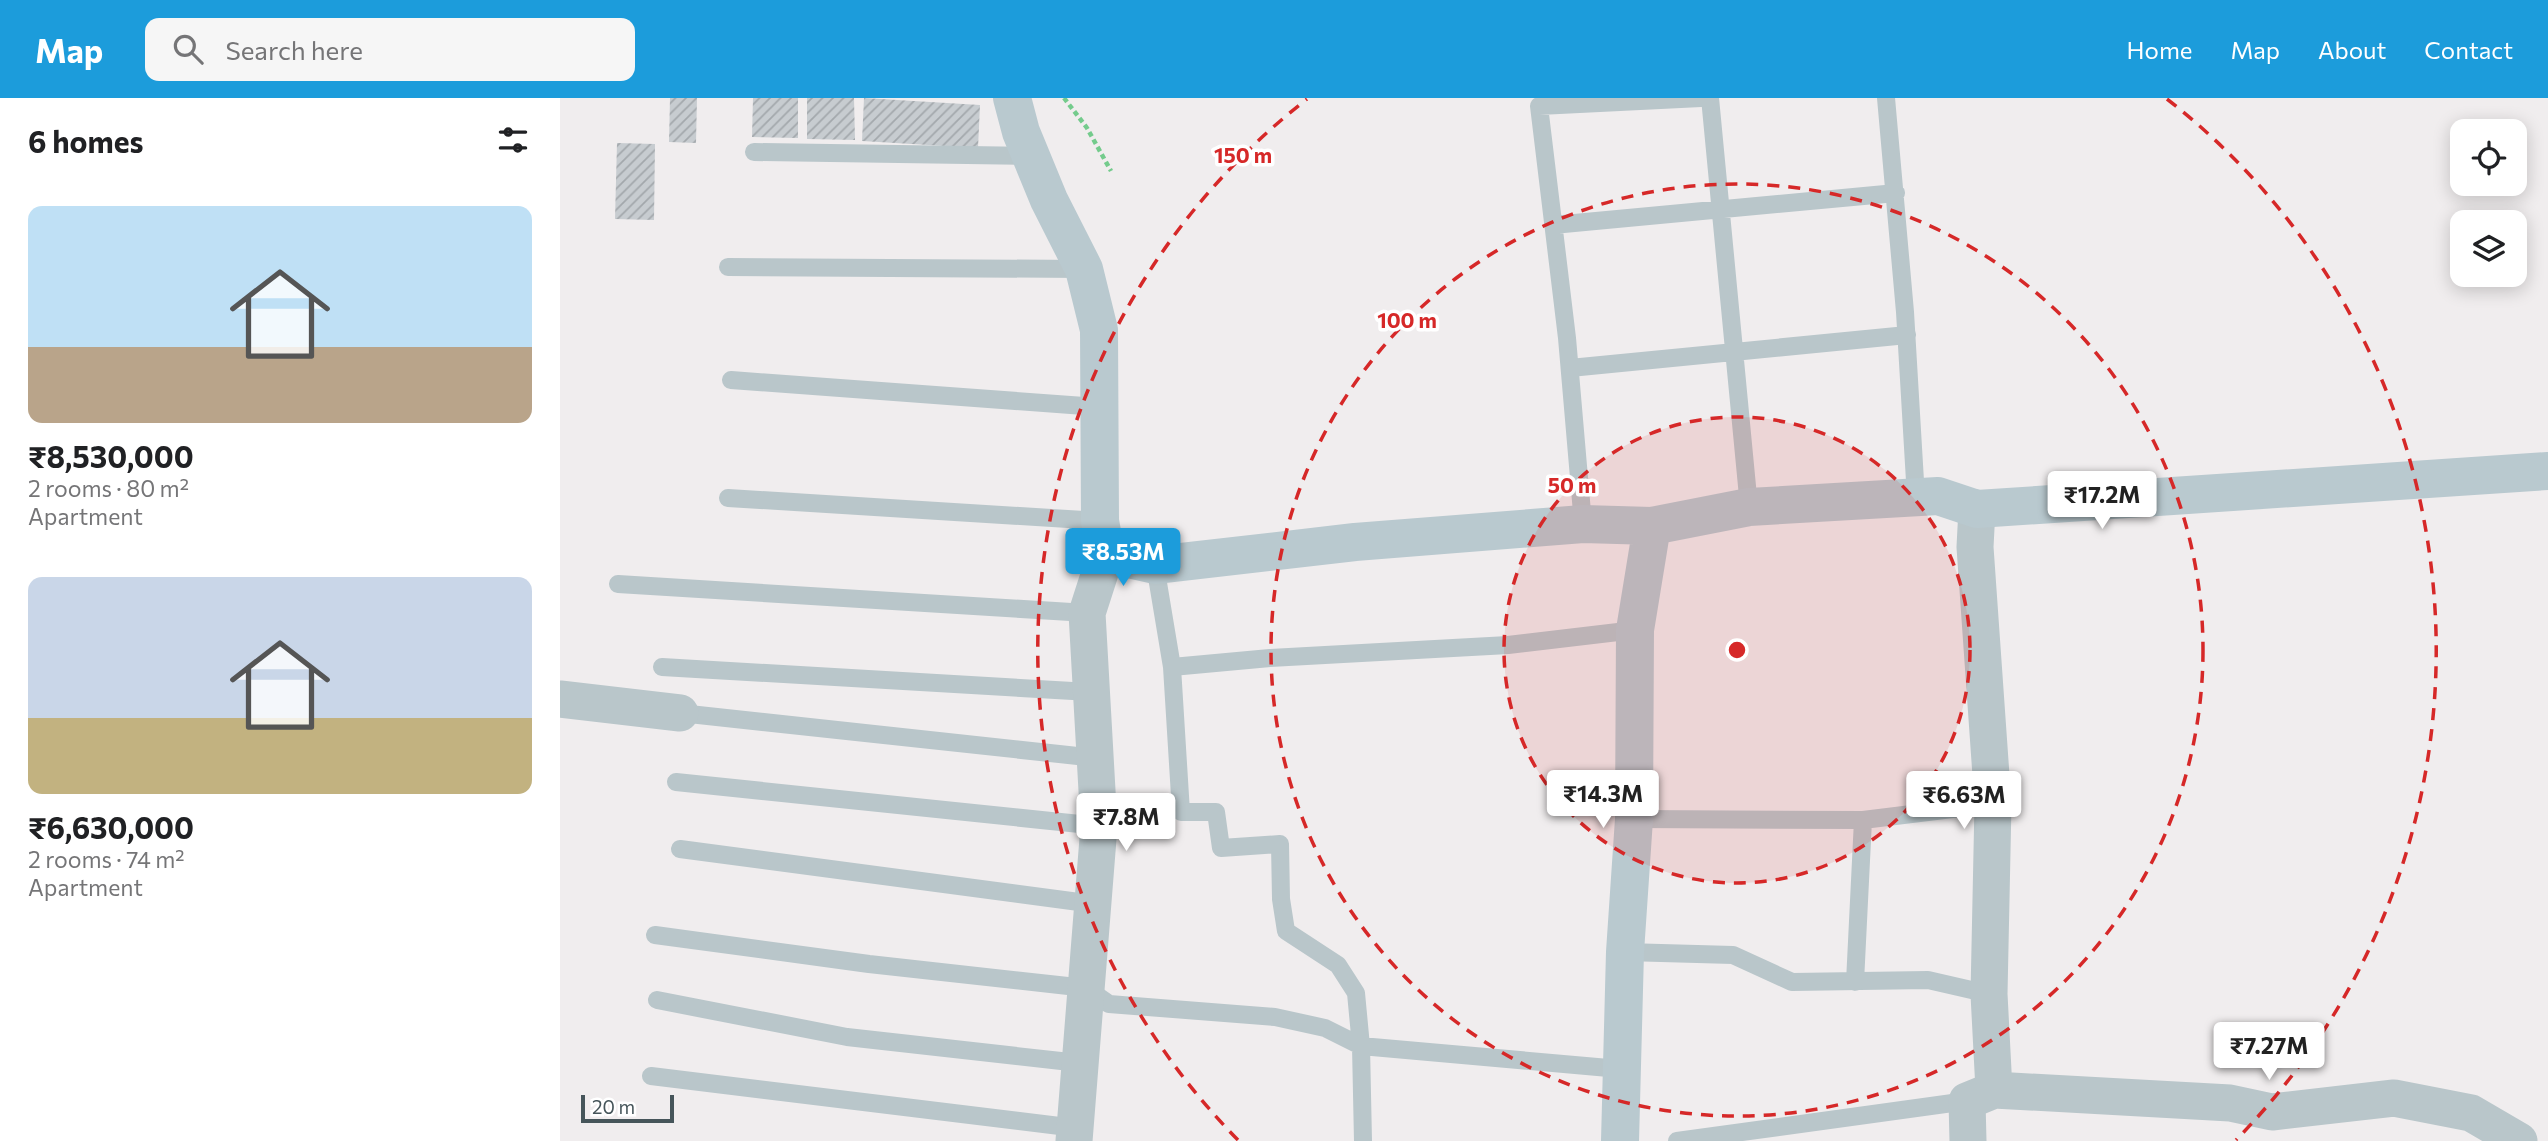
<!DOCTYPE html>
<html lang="en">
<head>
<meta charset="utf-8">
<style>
	:root { --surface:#fff; --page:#f6f6f6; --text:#202124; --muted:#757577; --accent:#1c9cdb }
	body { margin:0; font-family:Commissioner,sans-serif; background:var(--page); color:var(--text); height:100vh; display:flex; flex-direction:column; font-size:26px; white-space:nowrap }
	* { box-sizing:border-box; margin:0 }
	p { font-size:23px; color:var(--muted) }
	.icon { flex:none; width:38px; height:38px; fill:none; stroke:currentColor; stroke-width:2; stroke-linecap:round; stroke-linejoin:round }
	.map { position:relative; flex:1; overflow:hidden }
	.drawer { display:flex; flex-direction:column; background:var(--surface); width:560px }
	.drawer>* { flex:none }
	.tools { position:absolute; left:1890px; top:21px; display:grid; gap:14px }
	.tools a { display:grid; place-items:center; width:77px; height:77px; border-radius:14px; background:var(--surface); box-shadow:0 4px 18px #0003; font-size:35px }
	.scale { position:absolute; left:21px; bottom:18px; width:93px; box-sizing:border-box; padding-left:7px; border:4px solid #46555a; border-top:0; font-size:19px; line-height:24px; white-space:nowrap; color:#46555a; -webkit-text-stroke:5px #fff; paint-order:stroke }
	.price { position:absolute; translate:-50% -60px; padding:0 16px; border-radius:7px; background:#fff; color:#222; font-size:23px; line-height:46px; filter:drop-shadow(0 2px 4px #0008) }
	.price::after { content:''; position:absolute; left:50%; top:42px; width:21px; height:16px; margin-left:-10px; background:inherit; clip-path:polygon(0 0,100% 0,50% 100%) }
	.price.current { background:var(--accent); color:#fff }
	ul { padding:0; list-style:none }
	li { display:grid; align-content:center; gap:14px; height:371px; padding:0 28px }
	li span { display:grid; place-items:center; height:217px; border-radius:14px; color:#555 }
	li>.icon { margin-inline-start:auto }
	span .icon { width:126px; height:126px; fill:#fffc; stroke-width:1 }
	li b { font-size:30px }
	h2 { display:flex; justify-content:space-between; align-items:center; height:84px; padding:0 28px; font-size:30px }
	header { display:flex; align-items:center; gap:42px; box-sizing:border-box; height:98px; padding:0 35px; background:var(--accent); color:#fff }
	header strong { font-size:33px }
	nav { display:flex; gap:38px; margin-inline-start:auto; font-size:24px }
	.search { width:490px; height:63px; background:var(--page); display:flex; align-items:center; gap:18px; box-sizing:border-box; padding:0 24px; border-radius:14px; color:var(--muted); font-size:26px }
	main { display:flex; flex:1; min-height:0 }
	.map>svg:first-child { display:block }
	.building { fill:url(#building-hatch) }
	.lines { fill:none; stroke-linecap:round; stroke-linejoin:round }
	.path { stroke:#74cb8c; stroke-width:4.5; stroke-dasharray:5 3.5; stroke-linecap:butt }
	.lane { stroke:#b9c6ca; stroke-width:18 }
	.street { stroke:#b9c6ca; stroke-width:37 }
	.secondary { stroke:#b9c9cf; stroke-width:38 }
	.ring { fill:none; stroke:#d62828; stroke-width:3.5; stroke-dasharray:12 9 }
	.centre { fill:#d62828; stroke:#fff; stroke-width:3.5 }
	.ring-label { font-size:21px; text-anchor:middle; font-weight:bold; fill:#d62828; stroke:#fff; stroke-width:7; stroke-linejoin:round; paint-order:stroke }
</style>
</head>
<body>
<header>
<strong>Map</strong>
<div class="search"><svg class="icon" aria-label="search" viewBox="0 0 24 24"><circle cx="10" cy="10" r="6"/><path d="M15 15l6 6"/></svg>Search here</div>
<nav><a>Home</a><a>Map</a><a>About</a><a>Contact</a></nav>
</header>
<main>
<section class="drawer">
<h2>6 homes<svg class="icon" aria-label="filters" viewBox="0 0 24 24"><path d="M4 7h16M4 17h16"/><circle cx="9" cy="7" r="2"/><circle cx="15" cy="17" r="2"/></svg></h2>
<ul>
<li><span style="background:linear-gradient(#bfe0f5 65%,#b9a48a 0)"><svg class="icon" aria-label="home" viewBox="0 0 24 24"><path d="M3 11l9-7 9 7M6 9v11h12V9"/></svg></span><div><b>₹8,530,000</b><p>2 rooms · 80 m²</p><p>Apartment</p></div></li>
<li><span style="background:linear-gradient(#c9d6e8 65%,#c2b280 0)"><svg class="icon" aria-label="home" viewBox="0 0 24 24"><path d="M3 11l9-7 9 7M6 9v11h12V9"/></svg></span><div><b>₹6,630,000</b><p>2 rooms · 74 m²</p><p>Apartment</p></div></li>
</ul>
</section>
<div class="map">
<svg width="1988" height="1043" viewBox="0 0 1988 1043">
	<defs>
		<pattern id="building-hatch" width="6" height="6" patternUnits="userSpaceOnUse" patternTransform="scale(1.75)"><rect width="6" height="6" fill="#c7ccd0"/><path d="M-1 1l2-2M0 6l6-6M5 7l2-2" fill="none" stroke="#a3a8ac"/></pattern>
	</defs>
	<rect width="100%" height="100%" fill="#f0edee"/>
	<!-- building -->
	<path class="building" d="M 110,0 L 137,0 L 136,45 L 109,44 Z
		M 193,0 L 238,0 L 238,40 L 192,39 Z
		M 247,0 L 294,0 L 295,42 L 247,41 Z
		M 304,0 L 420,7 L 418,50 L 302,43 Z
		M 57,45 L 95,46 L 94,122 L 55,121 Z"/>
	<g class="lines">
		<!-- path -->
		<path class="path" d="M 504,0 L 527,30 L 551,73"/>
		<!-- lane -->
		<path class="lane" d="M 1150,0 L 1189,409
			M 1326,0 L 1345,214 L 1356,400
			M 194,54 L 472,58
			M 993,127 L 1336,95
			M 168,169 L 524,171
			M 1010,270 L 1347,237
			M 171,282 L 538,309
			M 168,400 L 540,423
			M 1023,426 L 1007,240 L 979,8 L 1141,0
			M 595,467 L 612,569 L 621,714 L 656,714 L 661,750 L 720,746 L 721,801 L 726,833 L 778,867 L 796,895 L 801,948 L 803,1043
			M 58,486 L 527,515
			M 102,569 L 530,594
			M 612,569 L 710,560 L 948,547 L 1075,532
			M 120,615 L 536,660
			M 116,684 L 539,728
			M 1074,721 L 1303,722 L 1433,706
			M 120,751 L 534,806
			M 95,837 L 309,866 L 526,890 L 549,906 L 715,919 L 765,930 L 801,948 L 1060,971
			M 1065,854 L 1173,857 L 1232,884 L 1368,882 L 1429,896
			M 1295,884 L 1303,722
			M 97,902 L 287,939 L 519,965
			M 91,978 L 516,1030
			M 1117,1043 L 1407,1003"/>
		<!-- street -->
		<path class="street" d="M 0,601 L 120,615
			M 1434,992 L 1670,1005 L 1712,1014 L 1834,1000 L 1911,1015 L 1959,1043
			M 514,1043 L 539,728 L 527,515 L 546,456
			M 1408,1043 L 1407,1003 L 1434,992 L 1429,896 L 1433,706 L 1415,449 L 1417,411"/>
		<!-- secondary -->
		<path class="secondary" d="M 452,0 L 461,34 L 489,102 L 524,171 L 539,232 L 540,423 L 546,456 L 595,467 L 795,444 L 1023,426 L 1092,428 L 1189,409 L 1378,398 L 1417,411 L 1988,373
			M 1060,1043 L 1065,854 L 1074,721 L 1075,532 L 1092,428"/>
	</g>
	<!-- distance rings -->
	<circle cx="1177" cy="552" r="233" fill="#d62828" fill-opacity=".12"/>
	<g class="ring">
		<circle cx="1177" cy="552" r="233"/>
		<circle cx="1177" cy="552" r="466"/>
		<path d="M678 1042A699 699 0 0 1 747 1M1607 1A699 699 0 0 1 1676 1042"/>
	</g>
	<circle cx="1177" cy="552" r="10" class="centre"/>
	<g class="ring-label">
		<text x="683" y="65">150 m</text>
		<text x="847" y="230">100 m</text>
		<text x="1012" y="395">50 m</text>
	</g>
</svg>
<div class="tools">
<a><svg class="icon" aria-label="locate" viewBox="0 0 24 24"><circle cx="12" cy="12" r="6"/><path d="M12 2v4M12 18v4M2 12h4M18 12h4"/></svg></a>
<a><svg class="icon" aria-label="layers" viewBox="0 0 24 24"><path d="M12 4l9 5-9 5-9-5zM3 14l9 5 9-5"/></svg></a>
</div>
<div class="scale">20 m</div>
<b class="price" style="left:1542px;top:433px">₹17.2M</b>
<b class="price current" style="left:563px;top:490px">₹8.53M</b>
<b class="price" style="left:1043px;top:732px">₹14.3M</b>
<b class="price" style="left:1404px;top:733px">₹6.63M</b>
<b class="price" style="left:566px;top:755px">₹7.8M</b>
<b class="price" style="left:1709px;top:984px">₹7.27M</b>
</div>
</main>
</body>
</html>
